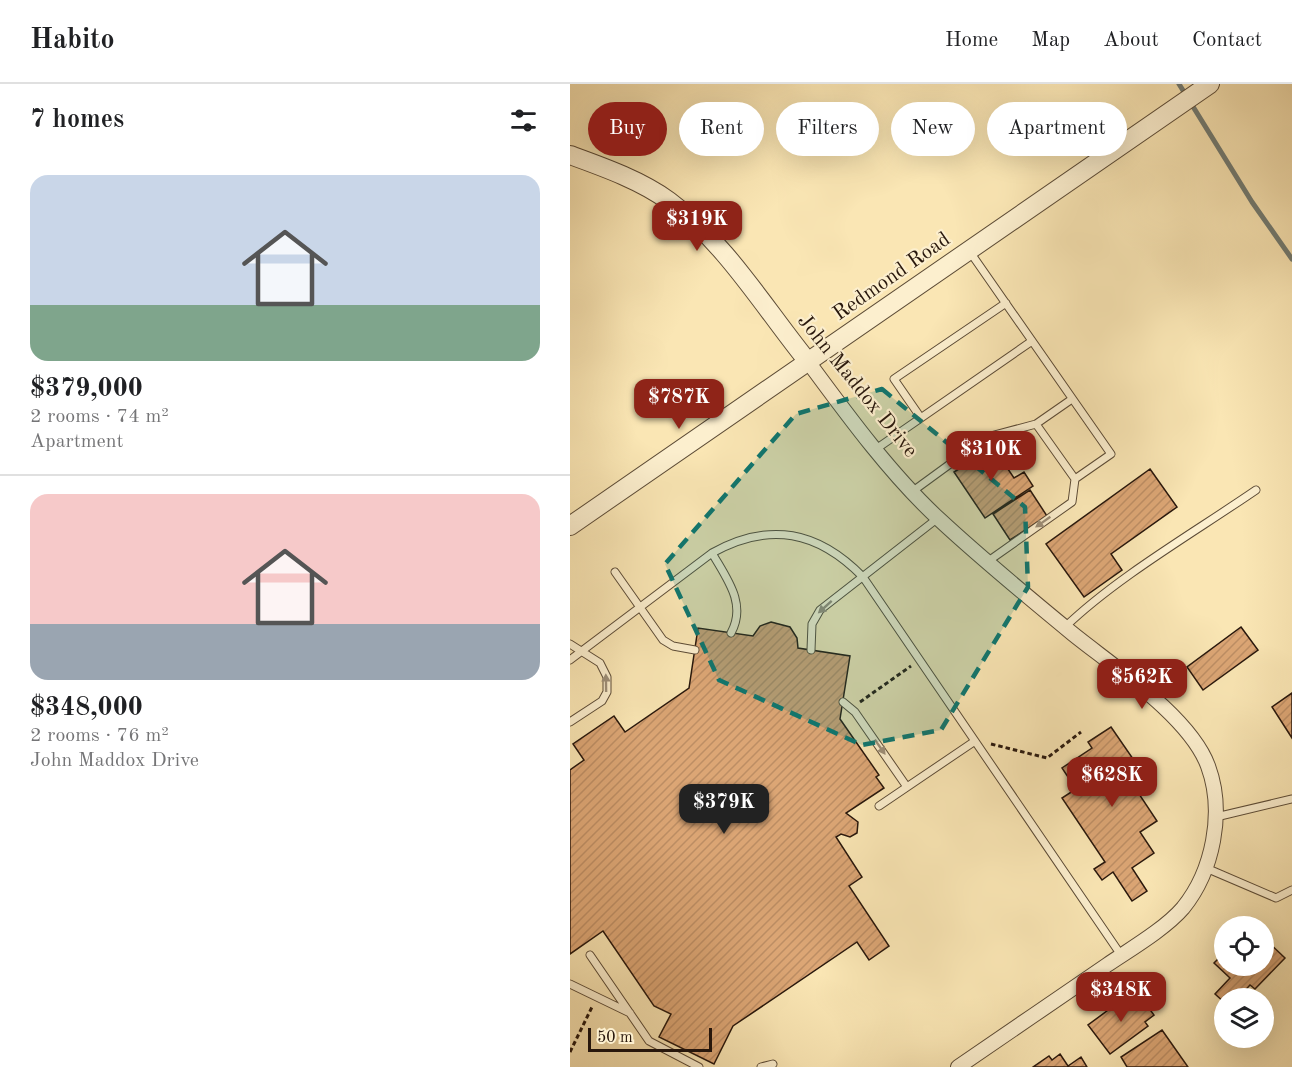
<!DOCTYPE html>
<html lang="en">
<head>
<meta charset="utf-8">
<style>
	:root { --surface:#fff; --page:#f2f2f2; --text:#202124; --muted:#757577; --line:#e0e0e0; --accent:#8f2418 }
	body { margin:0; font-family:"Old Standard TT",serif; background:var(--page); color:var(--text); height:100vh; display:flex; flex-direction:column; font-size:22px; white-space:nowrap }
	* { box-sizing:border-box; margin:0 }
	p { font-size:20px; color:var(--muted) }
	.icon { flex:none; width:33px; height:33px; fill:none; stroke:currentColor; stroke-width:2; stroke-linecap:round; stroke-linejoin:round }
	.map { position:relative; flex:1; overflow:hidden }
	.drawer { display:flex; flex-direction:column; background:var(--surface); width:570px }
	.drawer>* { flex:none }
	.guide { position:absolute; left:18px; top:18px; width:570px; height:54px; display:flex; gap:12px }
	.fabs { position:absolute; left:644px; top:832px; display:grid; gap:12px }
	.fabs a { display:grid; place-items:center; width:60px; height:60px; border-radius:50%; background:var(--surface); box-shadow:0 6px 24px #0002; font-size:30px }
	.scale { position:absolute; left:18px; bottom:15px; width:124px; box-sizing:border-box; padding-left:6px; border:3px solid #28170c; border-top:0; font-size:16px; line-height:21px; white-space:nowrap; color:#28170c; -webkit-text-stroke:4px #fcefce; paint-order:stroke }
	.price { position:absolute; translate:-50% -51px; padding:0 14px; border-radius:12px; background:var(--accent); color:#fff; font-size:20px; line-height:39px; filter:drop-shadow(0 2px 3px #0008) }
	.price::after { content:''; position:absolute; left:50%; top:36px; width:18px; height:14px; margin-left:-9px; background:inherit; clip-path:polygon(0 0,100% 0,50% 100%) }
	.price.selected { background:#222; color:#fff }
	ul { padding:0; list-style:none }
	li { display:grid; align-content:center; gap:12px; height:318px; padding:0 30px }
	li+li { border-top:2px solid var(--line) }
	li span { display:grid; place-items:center; height:186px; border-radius:18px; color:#555 }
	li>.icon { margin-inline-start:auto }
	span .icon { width:108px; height:108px; fill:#fffc; stroke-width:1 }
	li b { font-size:26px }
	h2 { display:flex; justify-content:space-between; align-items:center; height:72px; padding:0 30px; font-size:26px }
	.tag { padding:0 21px; border-radius:27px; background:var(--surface); box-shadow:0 6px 24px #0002; font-size:21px; line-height:54px }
	.tag.selected { background:var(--accent); color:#fff }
	header { display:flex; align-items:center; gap:36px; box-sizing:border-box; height:84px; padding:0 30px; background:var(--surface); border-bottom:2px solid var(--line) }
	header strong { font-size:28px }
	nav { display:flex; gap:33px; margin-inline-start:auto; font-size:21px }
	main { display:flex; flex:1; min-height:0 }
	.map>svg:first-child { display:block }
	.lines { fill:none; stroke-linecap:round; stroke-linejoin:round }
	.stream { stroke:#717b73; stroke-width:5 }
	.building { fill:url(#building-hatch); stroke:#28170c; stroke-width:1.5 }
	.service-casing { stroke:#5c4b36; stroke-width:9 }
	.minor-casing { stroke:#5c4b36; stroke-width:16 }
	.tertiary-casing { stroke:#5c4b36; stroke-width:20 }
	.path { stroke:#28170c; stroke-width:3; stroke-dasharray:4.5 3; stroke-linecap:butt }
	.service { stroke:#fcefce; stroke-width:7 }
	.minor { stroke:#fcefce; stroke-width:14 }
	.tertiary { stroke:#fcefce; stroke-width:18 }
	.oneway { fill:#9d8e77 }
	.marked { fill:#0f766e; fill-opacity:0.2; stroke:#0f766e; stroke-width:4.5; stroke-dasharray:12 8; stroke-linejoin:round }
	.labels { text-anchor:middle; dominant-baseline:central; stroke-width:4.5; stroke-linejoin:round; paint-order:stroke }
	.street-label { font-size:21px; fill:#28170c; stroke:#fcefce }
</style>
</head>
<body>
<header>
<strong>Habito</strong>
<nav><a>Home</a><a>Map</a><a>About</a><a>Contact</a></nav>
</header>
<main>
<section class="drawer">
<h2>7 homes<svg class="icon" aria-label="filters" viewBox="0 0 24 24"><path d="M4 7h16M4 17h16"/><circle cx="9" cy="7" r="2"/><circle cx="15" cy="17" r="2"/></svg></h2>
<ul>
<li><span style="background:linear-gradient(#c9d6e8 70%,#7fa58c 0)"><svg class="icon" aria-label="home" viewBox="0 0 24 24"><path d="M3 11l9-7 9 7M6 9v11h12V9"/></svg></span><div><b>$379,000</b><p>2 rooms · 74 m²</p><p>Apartment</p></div></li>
<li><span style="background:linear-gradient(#f6c9c9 70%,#9aa5b1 0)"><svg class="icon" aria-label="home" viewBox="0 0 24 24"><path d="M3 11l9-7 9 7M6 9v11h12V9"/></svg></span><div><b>$348,000</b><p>2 rooms · 76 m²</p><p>John Maddox Drive</p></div></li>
</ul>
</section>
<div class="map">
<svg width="722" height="983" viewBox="0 0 722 983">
	<defs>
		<pattern id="building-hatch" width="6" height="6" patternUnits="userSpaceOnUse" patternTransform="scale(1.5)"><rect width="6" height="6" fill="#dca675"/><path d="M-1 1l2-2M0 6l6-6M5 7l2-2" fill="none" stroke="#bd8e64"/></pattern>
	</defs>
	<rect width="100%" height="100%" fill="#fae6b4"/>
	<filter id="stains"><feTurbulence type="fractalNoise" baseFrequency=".00333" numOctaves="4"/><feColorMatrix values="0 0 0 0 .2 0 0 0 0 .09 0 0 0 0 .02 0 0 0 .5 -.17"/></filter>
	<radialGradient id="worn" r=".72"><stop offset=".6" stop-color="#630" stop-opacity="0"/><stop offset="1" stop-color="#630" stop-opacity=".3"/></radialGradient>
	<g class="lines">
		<!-- stream -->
		<path class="stream" d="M 609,0 L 682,118 L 722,175"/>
	</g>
	<!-- building -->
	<path class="building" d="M 423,363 L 444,394 L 454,388 L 463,402 L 415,434 L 384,388 Z
		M 580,385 L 607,423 L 541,470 L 552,486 L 514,513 L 476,460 Z
		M 460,406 L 477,432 L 440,456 L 423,430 Z
		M 201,538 L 220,543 L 227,554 L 228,564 L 280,572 L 270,635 L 309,691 L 306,693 L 314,704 L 276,729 L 288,738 L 287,749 L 280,753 L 271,750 L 266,753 L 292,793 L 279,802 L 319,862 L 299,876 L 287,858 L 163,942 L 144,980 L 89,953 L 101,930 L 84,922 L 33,847 L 0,870 L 0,686 L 14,676 L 3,660 L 44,632 L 55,648 L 119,604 L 128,544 L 183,552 L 190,542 Z
		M 671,543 L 688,566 L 633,606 L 617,583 Z
		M 722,609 L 722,654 L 702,623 Z
		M 541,643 L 581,701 L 569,710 L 587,737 L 570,748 L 584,769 L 562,784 L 577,807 L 562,817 L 543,788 L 532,796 L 524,785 L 535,778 L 492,714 L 506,705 L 492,684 L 522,664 L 518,658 Z
		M 693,853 L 715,874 L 685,905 L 680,901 L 667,915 L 654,915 L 654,918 L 645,910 L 660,894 L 644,879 L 654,869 L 654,882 L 693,882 Z
		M 557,912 L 561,918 L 570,912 L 584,931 L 575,938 L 578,942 L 540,970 L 518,941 Z
		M 592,946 L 618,983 L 557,983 L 551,973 Z
		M 490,970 L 498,982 L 511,973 L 517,983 L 463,983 L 479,972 L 482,976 Z"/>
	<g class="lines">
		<defs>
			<path id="service" d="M 400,168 L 541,370 L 505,395
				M 351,334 L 324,295 L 436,219
				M 306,365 L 462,257
				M 343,407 L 417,353 L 466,340
				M 142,469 C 157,495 177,520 161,549
				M 417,478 L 502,418 L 505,395 L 466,340 L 502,315
				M 45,488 L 93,556 L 103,562 L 125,566
				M 495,543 C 547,493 625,448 686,406
				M 0,560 L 30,579 L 37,593 L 37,608 L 32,617 L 0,638
				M 241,566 L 242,540 L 250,526 L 368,434
				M 0,576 L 142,469 C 200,437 248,447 293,493 L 551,871
				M 273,618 L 285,628 L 337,703 L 405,657
				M 309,722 L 337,703
				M 646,733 L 722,715
				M 636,784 L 706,814 L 722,806
				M 20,871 L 79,957 L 129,983
				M 0,900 L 60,929
				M 191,983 L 203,980"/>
			<path id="minor" d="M 239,279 C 278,332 322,392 370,436 C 413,476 458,513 503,550 C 544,583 620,633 638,682 C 655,728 643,787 613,824 C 595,845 559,866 537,881 C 487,915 438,949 388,983"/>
			<path id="tertiary" d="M 0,71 C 33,83 70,96 99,117 C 156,159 195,225 239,279
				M 0,442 L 640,0"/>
		</defs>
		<!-- service casing -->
		<use href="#service" class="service-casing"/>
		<!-- minor casing -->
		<use href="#minor" class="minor-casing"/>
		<!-- tertiary casing -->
		<use href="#tertiary" class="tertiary-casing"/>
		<!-- path -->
		<path class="path" d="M 290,618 L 341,582
			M 421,660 L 477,674 L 511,648
			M 0,968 L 22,923"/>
		<!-- service -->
		<use href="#service" class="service"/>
		<!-- minor -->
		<use href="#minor" class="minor"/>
		<!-- tertiary -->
		<use href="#tertiary" class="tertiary"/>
	</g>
	<!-- one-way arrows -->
	<defs><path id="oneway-solid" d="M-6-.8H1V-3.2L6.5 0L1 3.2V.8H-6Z" transform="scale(1.5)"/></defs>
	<g class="oneway">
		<use href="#oneway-solid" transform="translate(473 438) rotate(145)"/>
		<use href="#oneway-solid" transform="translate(255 523) rotate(138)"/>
		<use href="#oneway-solid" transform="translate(36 599) rotate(-91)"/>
		<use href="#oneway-solid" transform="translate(310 663) rotate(55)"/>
	</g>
	<!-- marked area -->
	<path class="marked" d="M 312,305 L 455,423 L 458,503 L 371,646 L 292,661 L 149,596 L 95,480 L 226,330 Z"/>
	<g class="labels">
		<!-- street labels -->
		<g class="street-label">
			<text transform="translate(322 193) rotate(-35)">Redmond Road</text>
			<text transform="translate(287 302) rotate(51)">John Maddox Drive</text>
		</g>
	</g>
	<rect width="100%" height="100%" filter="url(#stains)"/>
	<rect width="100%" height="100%" fill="url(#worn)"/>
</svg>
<div class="fabs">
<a><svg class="icon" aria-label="locate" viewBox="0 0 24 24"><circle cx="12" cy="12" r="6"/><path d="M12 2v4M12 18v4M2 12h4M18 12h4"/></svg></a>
<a><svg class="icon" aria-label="layers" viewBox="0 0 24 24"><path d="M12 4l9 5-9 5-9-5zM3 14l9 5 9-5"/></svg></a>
</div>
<div class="scale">50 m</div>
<b class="price" style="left:127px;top:168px">$319K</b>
<b class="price" style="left:109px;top:346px">$787K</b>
<b class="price" style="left:421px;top:398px">$310K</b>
<b class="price" style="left:572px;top:626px">$562K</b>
<b class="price" style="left:542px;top:724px">$628K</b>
<b class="price selected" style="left:154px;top:751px">$379K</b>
<b class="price" style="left:551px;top:939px">$348K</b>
<div class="guide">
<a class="tag selected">Buy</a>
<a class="tag">Rent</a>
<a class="tag">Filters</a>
<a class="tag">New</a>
<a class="tag">Apartment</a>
</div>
</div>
</main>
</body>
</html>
